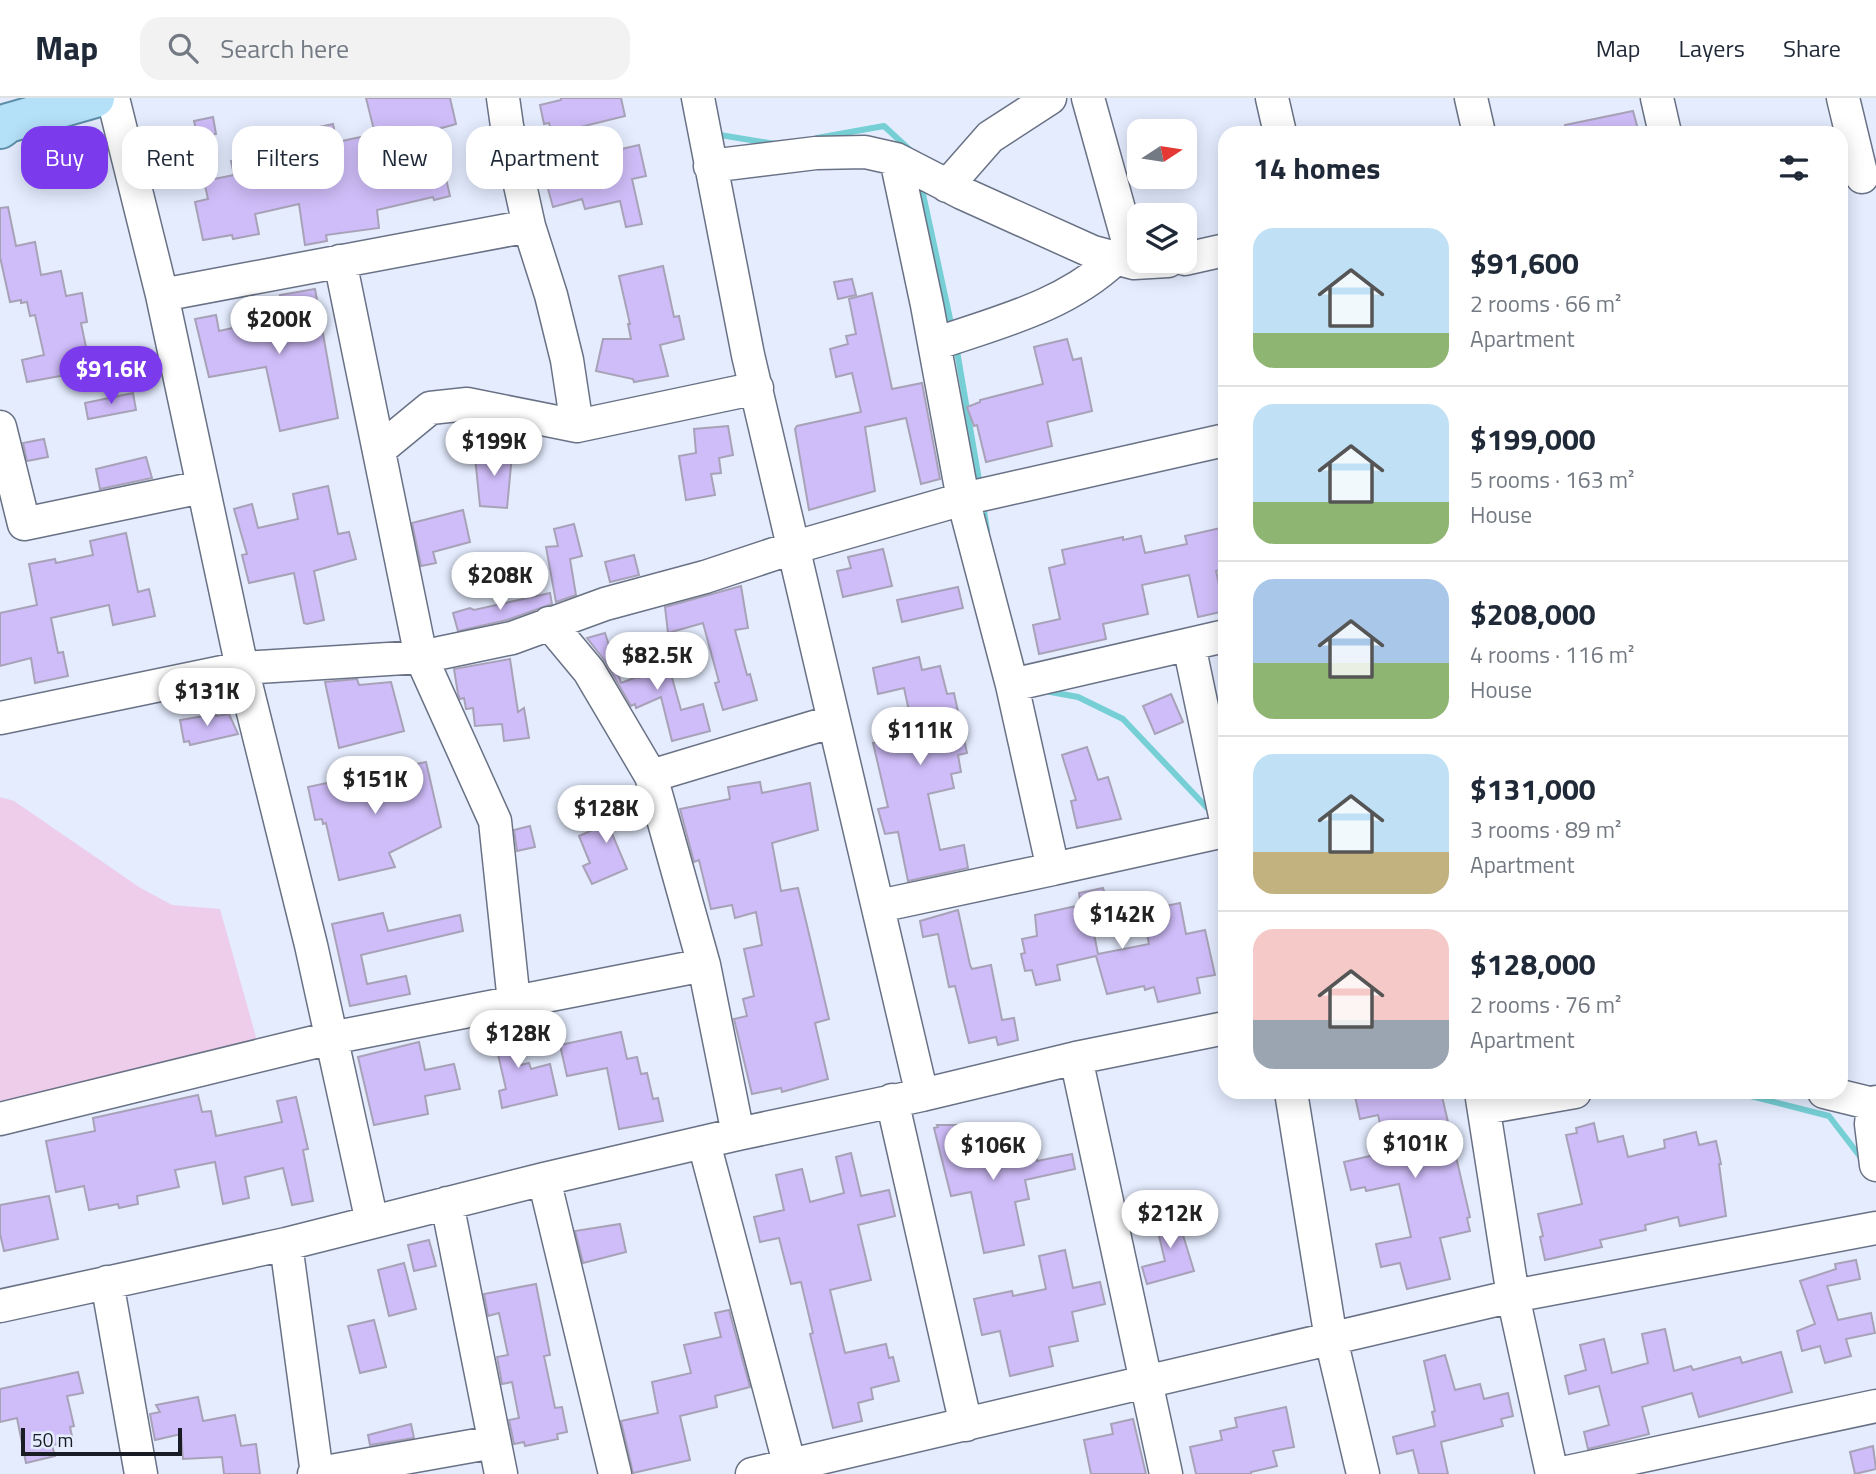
<!DOCTYPE html>
<html lang="en">
<head>
<meta charset="utf-8">
<style>
	:root { --surface:#fff; --page:#f2f2f3; --text:#1f2937; --muted:#747a83; --line:#e0e1e3; --accent:#7c3aed }
	body { margin:0; font-family:"Titillium Web",sans-serif; background:var(--page); color:var(--text); height:100vh; display:flex; flex-direction:column; font-size:26px; white-space:nowrap }
	* { box-sizing:border-box; margin:0 }
	p { font-size:23px; color:var(--muted) }
	.icon { flex:none; width:38px; height:38px; fill:none; stroke:currentColor; stroke-width:2; stroke-linecap:round; stroke-linejoin:round }
	.map { position:relative; flex:1; overflow:hidden }
	.sheet { position:absolute; left:1218px; top:28px; width:630px; height:973px; display:flex; flex-direction:column; background:var(--surface); border-radius:21px; box-shadow:0 4px 18px #0003 }
	.sheet>* { flex:none }
	.hud { position:absolute; left:21px; top:28px; width:665px; height:63px; display:flex; gap:14px }
	.needle { width:46px; rotate:78deg }
	.controls { position:absolute; left:1127px; top:21px; display:grid; gap:14px }
	.controls a { display:grid; place-items:center; width:70px; height:70px; border-radius:14px; background:var(--surface); box-shadow:0 4px 18px #0003; font-size:35px }
	.scale { position:absolute; left:21px; bottom:18px; width:161px; box-sizing:border-box; padding-left:7px; border:4px solid #191c24; border-top:0; font-size:19px; line-height:24px; white-space:nowrap; color:#191c24; -webkit-text-stroke:5px #e4ecfe; paint-order:stroke }
	.price { position:absolute; translate:-50% -60px; padding:0 16px; border-radius:24px; background:#fff; color:#222; font-size:23px; line-height:46px; filter:drop-shadow(0 2px 4px #0008) }
	.price::after { content:''; position:absolute; left:50%; top:42px; width:21px; height:16px; margin-left:-10px; background:inherit; clip-path:polygon(0 0,100% 0,50% 100%) }
	.price.selected { background:var(--accent); color:#fff }
	ul { padding:0; list-style:none }
	li { display:flex; align-items:center; gap:21px; height:175px; padding:0 35px }
	li+li { border-top:2px solid var(--line) }
	li span { display:grid; place-items:center; flex:none; width:196px; height:140px; border-radius:21px; color:#555 }
	li>.icon { margin-inline-start:auto }
	span .icon { width:84px; height:84px; fill:#fffc; stroke-width:1 }
	li b { font-size:30px }
	h2 { display:flex; justify-content:space-between; align-items:center; height:84px; padding:0 35px; font-size:30px }
	.tag { padding:0 24px; border-radius:21px; background:var(--surface); box-shadow:0 4px 18px #0003; font-size:24px; line-height:63px }
	.tag.selected { background:var(--accent); color:#fff }
	header { display:flex; align-items:center; gap:42px; box-sizing:border-box; height:98px; padding:0 35px; background:var(--surface); border-bottom:2px solid var(--line) }
	header strong { font-size:33px }
	nav { display:flex; gap:38px; margin-inline-start:auto; font-size:24px }
	.search { width:490px; height:63px; background:var(--page); display:flex; align-items:center; gap:18px; box-sizing:border-box; padding:0 24px; border-radius:21px; color:var(--muted); font-size:26px }
	.map>svg:first-child { display:block }
	.green { fill:#eecdea }
	.lines { fill:none; stroke-linecap:round; stroke-linejoin:round }
	.stream { stroke:#76cfd5; stroke-width:6 }
	.building { fill:#cfbdf9; stroke:#a8a2b8; stroke-width:2 }
	.minor-casing { stroke:#697285; stroke-width:35 }
	.major-casing { stroke:#5d8eab; stroke-width:42 }
	.minor { stroke:#fff; stroke-width:32 }
	.major { stroke:#b4e0f8; stroke-width:38 }
</style>
</head>
<body>
<header>
<strong>Map</strong>
<div class="search"><svg class="icon" aria-label="search" viewBox="0 0 24 24"><circle cx="10" cy="10" r="6"/><path d="M15 15l6 6"/></svg>Search here</div>
<nav><a>Map</a><a>Layers</a><a>Share</a></nav>
</header>
<div class="map">
<svg width="1876" height="1376" viewBox="0 0 1876 1376">
	<rect width="100%" height="100%" fill="#e4ecfe"/>
	<!-- green -->
	<path class="green" d="M 0,699 L 14,703 L 139,789 L 172,807 L 220,811 L 256,939 L 254,948 L 0,1003 Z"/>
	<g class="lines">
		<!-- stream -->
		<path class="stream" d="M 718,30 L 720,37 L 775,46
			M 817,40 L 884,28 L 911,53
			M 921,87 L 952,230
			M 956,247 L 980,388
			M 983,406 L 987,433
			M 1045,593 L 1078,599 L 1123,621 L 1212,715
			M 1735,994 L 1829,1018 L 1862,1061"/>
	</g>
	<!-- building -->
	<path class="building" d="M 366,0 L 450,0 L 456,26 L 427,34 L 436,74 L 444,72 L 450,98 L 434,102 L 433,99 L 377,112 L 379,130 L 326,137 L 327,143 L 305,147 L 299,106 L 255,116 L 259,136 L 233,141 L 232,137 L 203,142 L 195,104 L 208,101 L 204,83 L 234,77 L 231,63 L 268,55 L 267,49 L 311,39 L 310,31 L 333,26 L 337,44 L 375,36 Z
		M 561,0 L 621,0 L 625,18 L 552,36 L 549,25 L 544,26 L 540,7 L 561,2 Z
		M 1633,13 L 1639,35 L 1566,35 L 1565,27 Z
		M 213,19 L 216,36 L 198,40 L 194,23 Z
		M 639,47 L 646,78 L 632,81 L 642,126 L 626,129 L 620,103 L 585,111 L 582,101 L 553,109 L 545,80 L 579,68 L 578,61 Z
		M 8,109 L 16,148 L 35,144 L 41,177 L 61,173 L 66,198 L 82,195 L 87,224 L 81,225 L 88,259 L 64,264 L 66,277 L 27,284 L 22,262 L 44,257 L 35,217 L 30,218 L 27,204 L 21,205 L 21,202 L 10,204 L 0,159 L 0,110 Z
		M 663,168 L 674,219 L 679,218 L 684,241 L 660,247 L 668,278 L 634,284 L 633,281 L 596,273 L 603,241 L 631,241 L 628,226 L 630,226 L 619,178 Z
		M 852,181 L 856,197 L 838,201 L 834,184 Z
		M 315,191 L 338,320 L 280,333 L 266,269 L 209,279 L 195,221 L 216,217 L 219,233 L 259,224 L 255,206 L 281,200 L 280,197 Z
		M 872,195 L 892,291 L 922,285 L 940,381 L 921,386 L 906,320 L 865,329 L 875,393 L 809,412 L 795,331 L 797,328 L 861,314 L 852,275 L 836,279 L 830,251 L 848,246 L 846,238 L 856,236 L 849,201 Z
		M 1067,241 L 1073,262 L 1081,260 L 1092,313 L 1047,324 L 1052,348 L 986,364 L 977,327 L 974,328 L 967,309 L 980,304 L 980,302 L 1043,286 L 1034,249 Z
		M 133,295 L 136,312 L 88,321 L 85,305 Z
		M 728,328 L 733,357 L 719,360 L 721,375 L 711,376 L 715,397 L 686,402 L 679,358 L 696,355 L 694,331 Z
		M 44,341 L 48,359 L 27,363 L 23,345 Z
		M 492,346 L 512,357 L 507,410 L 480,408 L 475,359 L 485,358 Z
		M 146,359 L 152,380 L 100,391 L 96,371 Z
		M 328,388 L 338,436 L 349,434 L 356,461 L 314,473 L 324,522 L 307,526 L 304,525 L 294,475 L 249,485 L 242,457 L 247,456 L 234,411 L 252,406 L 258,430 L 298,421 L 293,396 Z
		M 463,412 L 470,444 L 433,454 L 436,465 L 421,468 L 412,425 Z
		M 574,426 L 582,458 L 570,461 L 576,497 L 556,504 L 546,449 L 558,448 L 554,431 Z
		M 1225,429 L 1225,466 L 1220,467 L 1221,472 L 1216,473 L 1225,513 L 1198,519 L 1189,477 L 1142,487 L 1148,516 L 1103,526 L 1106,541 L 1039,556 L 1033,527 L 1060,521 L 1049,470 L 1065,466 L 1062,452 L 1123,439 L 1123,442 L 1141,438 L 1145,455 L 1187,446 L 1185,438 Z
		M 126,435 L 138,494 L 149,491 L 155,518 L 113,527 L 109,507 L 51,520 L 58,555 L 63,554 L 68,578 L 35,585 L 31,560 L 0,568 L 0,515 L 37,507 L 29,466 L 55,461 L 56,465 L 93,457 L 90,443 Z
		M 883,451 L 892,488 L 843,499 L 837,473 L 851,470 L 848,459 Z
		M 634,457 L 639,477 L 610,484 L 605,464 Z
		M 741,488 L 748,530 L 735,532 L 747,577 L 750,576 L 757,602 L 723,612 L 715,585 L 719,584 L 703,525 L 668,535 L 665,509 Z
		M 958,489 L 963,510 L 902,524 L 897,502 Z
		M 550,495 L 552,506 L 507,522 L 458,533 L 453,515 L 470,510 L 474,512 Z
		M 605,535 L 621,585 L 637,579 L 638,580 L 655,576 L 649,555 L 664,551 L 681,612 L 703,606 L 710,633 L 672,643 L 661,599 L 636,610 L 635,606 L 631,608 L 605,563 L 587,540 Z
		M 919,559 L 922,572 L 940,568 L 947,596 L 954,595 L 967,655 L 958,657 L 961,674 L 951,676 L 954,690 L 928,696 L 940,752 L 964,747 L 968,770 L 908,783 L 898,734 L 885,736 L 878,711 L 888,709 L 873,645 L 914,636 L 904,590 L 878,596 L 873,570 Z
		M 510,561 L 518,614 L 524,610 L 529,640 L 504,643 L 502,626 L 475,628 L 473,610 L 466,611 L 464,600 L 460,601 L 458,596 L 454,571 Z
		M 357,581 L 359,587 L 391,584 L 404,633 L 339,650 L 325,584 Z
		M 1171,596 L 1183,624 L 1155,636 L 1143,608 Z
		M 216,616 L 216,618 L 229,616 L 238,636 L 190,647 L 189,643 L 184,644 L 180,622 Z
		M 1087,649 L 1098,682 L 1108,679 L 1121,721 L 1077,730 L 1071,703 L 1076,702 L 1062,657 Z
		M 426,664 L 441,729 L 389,755 L 395,769 L 339,782 L 326,725 L 323,726 L 322,721 L 315,722 L 308,689 Z
		M 760,684 L 762,695 L 810,685 L 818,732 L 772,745 L 781,793 L 798,790 L 810,840 L 829,921 L 815,925 L 828,981 L 782,994 L 781,990 L 752,996 L 734,921 L 747,918 L 743,901 L 754,898 L 744,851 L 762,847 L 756,814 L 735,820 L 732,807 L 711,811 L 699,762 L 694,764 L 680,711 L 730,701 L 728,689 Z
		M 633,709 L 637,725 L 610,731 L 627,771 L 592,786 L 583,768 L 590,765 L 579,738 L 597,730 L 591,718 Z
		M 530,728 L 535,749 L 517,753 L 514,732 Z
		M 1103,790 L 1108,805 L 1089,811 L 1098,856 L 1149,846 L 1145,826 L 1156,824 L 1152,811 L 1180,805 L 1186,836 L 1205,832 L 1215,877 L 1197,880 L 1200,895 L 1158,904 L 1154,889 L 1145,892 L 1144,888 L 1107,896 L 1096,858 L 1057,867 L 1060,882 L 1036,887 L 1032,872 L 1025,873 L 1021,856 L 1025,855 L 1022,841 L 1037,838 L 1035,817 L 1081,807 L 1079,795 Z
		M 958,812 L 970,867 L 972,871 L 991,867 L 1002,922 L 1014,920 L 1018,942 L 998,947 L 996,939 L 969,945 L 955,888 L 949,889 L 938,836 L 923,839 L 920,823 Z
		M 383,815 L 388,833 L 460,817 L 463,833 L 361,857 L 367,886 L 406,878 L 410,896 L 350,908 L 332,826 Z
		M 511,924 L 520,967 L 529,965 L 531,971 L 550,966 L 557,997 L 502,1010 L 499,993 L 506,991 L 497,952 L 489,953 L 484,929 Z
		M 621,934 L 627,961 L 637,959 L 641,976 L 647,975 L 653,1001 L 658,1000 L 663,1023 L 619,1031 L 607,970 L 567,978 L 560,947 Z
		M 419,944 L 425,972 L 454,966 L 460,991 L 425,998 L 428,1016 L 374,1027 L 358,959 Z
		M 1354,994 L 1394,994 L 1395,1000 L 1422,994 L 1441,994 L 1470,1119 L 1467,1120 L 1470,1133 L 1440,1140 L 1450,1181 L 1407,1191 L 1400,1165 L 1381,1169 L 1376,1146 L 1411,1139 L 1399,1086 L 1366,1093 L 1365,1089 L 1351,1092 L 1344,1064 L 1387,1054 L 1378,1017 L 1360,1021 Z
		M 198,997 L 202,1014 L 211,1013 L 216,1038 L 282,1024 L 277,1003 L 296,999 L 308,1051 L 303,1052 L 313,1103 L 292,1107 L 283,1070 L 245,1079 L 249,1100 L 223,1106 L 215,1064 L 175,1072 L 179,1089 L 137,1098 L 138,1106 L 119,1110 L 118,1106 L 89,1112 L 84,1088 L 56,1094 L 46,1043 L 95,1033 L 93,1020 Z
		M 1594,1025 L 1598,1044 L 1623,1038 L 1628,1059 L 1665,1050 L 1664,1042 L 1696,1034 L 1699,1047 L 1716,1043 L 1721,1066 L 1719,1066 L 1726,1118 L 1680,1128 L 1678,1119 L 1645,1127 L 1646,1132 L 1600,1142 L 1602,1149 L 1545,1162 L 1540,1139 L 1543,1138 L 1538,1116 L 1582,1106 L 1566,1037 L 1577,1035 L 1576,1030 Z
		M 937,1027 L 972,1027 L 979,1058 L 1033,1046 L 1037,1063 L 1072,1056 L 1075,1071 L 1025,1082 L 1029,1101 L 1015,1104 L 1024,1147 L 984,1155 L 971,1094 L 951,1098 L 934,1030 L 938,1029 Z
		M 851,1055 L 861,1098 L 889,1092 L 895,1118 L 858,1127 L 871,1182 L 830,1192 L 845,1255 L 886,1246 L 889,1260 L 893,1259 L 899,1283 L 871,1290 L 873,1301 L 858,1305 L 862,1323 L 833,1330 L 810,1236 L 813,1235 L 801,1184 L 791,1186 L 779,1140 L 760,1144 L 754,1119 L 784,1112 L 776,1077 L 802,1071 L 810,1104 L 844,1095 L 836,1059 Z
		M 49,1098 L 58,1141 L 4,1153 L 0,1136 L 0,1107 Z
		M 1175,1111 L 1194,1173 L 1147,1186 L 1142,1169 L 1165,1163 L 1154,1117 Z
		M 620,1126 L 626,1154 L 583,1165 L 575,1133 Z
		M 429,1142 L 436,1168 L 414,1173 L 408,1147 Z
		M 1065,1152 L 1073,1190 L 1100,1184 L 1105,1206 L 1072,1214 L 1078,1243 L 1049,1249 L 1053,1268 L 1010,1278 L 1000,1233 L 982,1237 L 974,1201 L 1012,1193 L 1013,1198 L 1046,1191 L 1039,1158 Z
		M 1856,1162 L 1860,1181 L 1827,1188 L 1838,1222 L 1871,1215 L 1875,1235 L 1846,1241 L 1851,1258 L 1825,1265 L 1820,1248 L 1802,1253 L 1797,1233 L 1815,1226 L 1800,1183 L 1836,1171 L 1835,1166 Z
		M 404,1165 L 416,1211 L 389,1218 L 378,1172 Z
		M 536,1186 L 550,1257 L 544,1258 L 555,1310 L 562,1309 L 567,1334 L 557,1336 L 558,1341 L 525,1348 L 524,1344 L 514,1346 L 509,1322 L 519,1320 L 512,1284 L 502,1286 L 497,1259 L 508,1257 L 499,1215 L 488,1218 L 484,1196 Z
		M 729,1212 L 750,1289 L 715,1298 L 717,1309 L 680,1318 L 690,1362 L 633,1375 L 621,1323 L 658,1315 L 652,1284 L 691,1275 L 684,1247 L 721,1239 L 715,1215 Z
		M 374,1222 L 386,1269 L 360,1275 L 348,1228 Z
		M 1665,1231 L 1674,1273 L 1691,1268 L 1693,1272 L 1740,1259 L 1742,1265 L 1781,1254 L 1792,1294 L 1699,1319 L 1692,1295 L 1642,1309 L 1649,1336 L 1588,1351 L 1584,1334 L 1609,1327 L 1599,1288 L 1569,1296 L 1565,1278 L 1586,1272 L 1580,1247 L 1604,1241 L 1612,1275 L 1648,1265 L 1642,1236 Z
		M 1445,1257 L 1455,1292 L 1480,1286 L 1484,1301 L 1508,1295 L 1513,1318 L 1501,1321 L 1503,1328 L 1441,1344 L 1448,1376 L 1419,1376 L 1413,1352 L 1397,1356 L 1393,1339 L 1435,1328 L 1432,1314 L 1435,1313 L 1424,1263 Z
		M 78,1274 L 83,1295 L 67,1298 L 74,1328 L 70,1329 L 73,1343 L 52,1347 L 55,1358 L 26,1365 L 17,1320 L 0,1324 L 0,1291 Z
		M 198,1299 L 203,1323 L 235,1317 L 241,1348 L 256,1346 L 260,1376 L 224,1376 L 222,1359 L 183,1361 L 181,1336 L 155,1342 L 150,1316 L 160,1314 L 156,1307 Z
		M 1286,1309 L 1294,1349 L 1273,1353 L 1277,1368 L 1251,1374 L 1251,1376 L 1196,1376 L 1190,1349 L 1222,1342 L 1220,1333 L 1237,1329 L 1235,1320 Z
		M 1133,1321 L 1146,1376 L 1091,1376 L 1084,1342 L 1113,1336 L 1111,1326 Z
		M 411,1326 L 414,1340 L 370,1347 L 368,1337 Z
		M 1873,1348 L 1876,1371 L 1855,1376 L 1850,1354 Z"/>
	<g class="lines">
		<defs>
			<path id="minor" d="M 113,0 L 162,197 L 242,570 L 421,559 L 512,540 L 605,506 L 705,479 L 792,450 L 963,401 L 1225,342
				M 698,0 L 748,257 L 922,997 L 1076,960 L 1225,930
				M 1088,0 L 1134,165
				M 1272,0 L 1280,35
				M 1471,0 L 1479,35
				M 1657,0 L 1665,35
				M 1843,0 L 1862,79
				M 896,61 L 927,207 L 963,401 L 1012,587
				M 710,68 L 816,55 L 865,54 L 896,61 L 962,95 L 1093,154 L 1134,165 L 1168,163
				M 947,88 L 990,39 L 1050,0
				M 1185,161 L 1225,152
				M 340,163 L 421,559 L 495,723 L 514,904
				M 162,197 L 529,128
				M 935,246 C 998,224 1064,209 1115,161
				M 577,328 L 757,290
				M 0,329 L 24,426 L 202,389
				M 379,352 L 430,310 L 467,306 L 577,328 L 567,262 L 551,197 L 529,128 L 507,28 L 503,0
				M 549,525 L 589,573 L 651,678 L 704,867 L 738,1036
				M 1189,547 L 1225,718
				M 0,620 L 242,570 L 311,847 L 372,1124
				M 651,678 L 834,623
				M 1053,771 L 1225,733
				M 879,808 L 1053,771 L 1012,587 L 1225,538
				M 1076,960 L 1166,1376
				M 1291,994 L 1331,1241 L 1363,1376
				M 1481,994 L 1513,1198 L 1552,1376
				M 1824,994 L 1873,1006
				M 892,1002 L 966,1327
				M 1876,1004 L 1873,1006 L 1871,1026 L 1876,1067
				M 1484,1010 L 1575,994
				M 0,1021 L 331,940 L 704,867
				M 704,1045 L 792,1376
				M 544,1081 L 615,1376
				M 447,1105 L 501,1376
				M 286,1146 L 317,1376
				M 107,1184 L 141,1376
				M 0,1208 L 286,1146 L 544,1081 L 738,1036 L 922,997
				M 314,1376 L 494,1344
				M 752,1376 L 1513,1198 L 1876,1130
				M 1558,1376 L 1876,1308"/>
			<path id="major" d="M 0,31 L 8,25 L 95,0"/>
		</defs>
		<!-- minor casing -->
		<use href="#minor" class="minor-casing"/>
		<!-- major casing -->
		<use href="#major" class="major-casing"/>
		<!-- minor -->
		<use href="#minor" class="minor"/>
		<!-- major -->
		<use href="#major" class="major"/>
	</g>
</svg>
<div class="controls">
<a><svg class="needle" viewBox="-14 -14 28 28"><path d="M0-13l5 13h-10z" fill="#e53935"/><path d="M0 13l5-13h-10z" fill="#747a83"/></svg></a>
<a><svg class="icon" aria-label="layers" viewBox="0 0 24 24"><path d="M12 4l9 5-9 5-9-5zM3 14l9 5 9-5"/></svg></a>
</div>
<div class="scale">50 m</div>
<b class="price" style="left:279px;top:258px">$200K</b>
<b class="price selected" style="left:111px;top:308px">$91.6K</b>
<b class="price" style="left:494px;top:380px">$199K</b>
<b class="price" style="left:500px;top:514px">$208K</b>
<b class="price" style="left:657px;top:594px">$82.5K</b>
<b class="price" style="left:207px;top:630px">$131K</b>
<b class="price" style="left:920px;top:669px">$111K</b>
<b class="price" style="left:375px;top:718px">$151K</b>
<b class="price" style="left:606px;top:747px">$128K</b>
<b class="price" style="left:1122px;top:853px">$142K</b>
<b class="price" style="left:518px;top:972px">$128K</b>
<b class="price" style="left:1415px;top:1082px">$101K</b>
<b class="price" style="left:993px;top:1084px">$106K</b>
<b class="price" style="left:1170px;top:1152px">$212K</b>
<div class="hud">
<a class="tag selected">Buy</a>
<a class="tag">Rent</a>
<a class="tag">Filters</a>
<a class="tag">New</a>
<a class="tag">Apartment</a>
</div>
<section class="sheet">
<h2>14 homes<svg class="icon" aria-label="filters" viewBox="0 0 24 24"><path d="M4 7h16M4 17h16"/><circle cx="9" cy="7" r="2"/><circle cx="15" cy="17" r="2"/></svg></h2>
<ul>
<li><span style="background:linear-gradient(#bfe0f5 75%,#8fb573 0)"><svg class="icon" aria-label="home" viewBox="0 0 24 24"><path d="M3 11l9-7 9 7M6 9v11h12V9"/></svg></span><div><b>$91,600</b><p>2 rooms · 66 m²</p><p>Apartment</p></div></li>
<li><span style="background:linear-gradient(#bfe0f5 70%,#8fb573 0)"><svg class="icon" aria-label="home" viewBox="0 0 24 24"><path d="M3 11l9-7 9 7M6 9v11h12V9"/></svg></span><div><b>$199,000</b><p>5 rooms · 163 m²</p><p>House</p></div></li>
<li><span style="background:linear-gradient(#a9c7e8 60%,#8fb573 0)"><svg class="icon" aria-label="home" viewBox="0 0 24 24"><path d="M3 11l9-7 9 7M6 9v11h12V9"/></svg></span><div><b>$208,000</b><p>4 rooms · 116 m²</p><p>House</p></div></li>
<li><span style="background:linear-gradient(#bfe0f5 70%,#c2b280 0)"><svg class="icon" aria-label="home" viewBox="0 0 24 24"><path d="M3 11l9-7 9 7M6 9v11h12V9"/></svg></span><div><b>$131,000</b><p>3 rooms · 89 m²</p><p>Apartment</p></div></li>
<li><span style="background:linear-gradient(#f6c9c9 65%,#9aa5b1 0)"><svg class="icon" aria-label="home" viewBox="0 0 24 24"><path d="M3 11l9-7 9 7M6 9v11h12V9"/></svg></span><div><b>$128,000</b><p>2 rooms · 76 m²</p><p>Apartment</p></div></li>
</ul>
</section>
</div>
</body>
</html>
